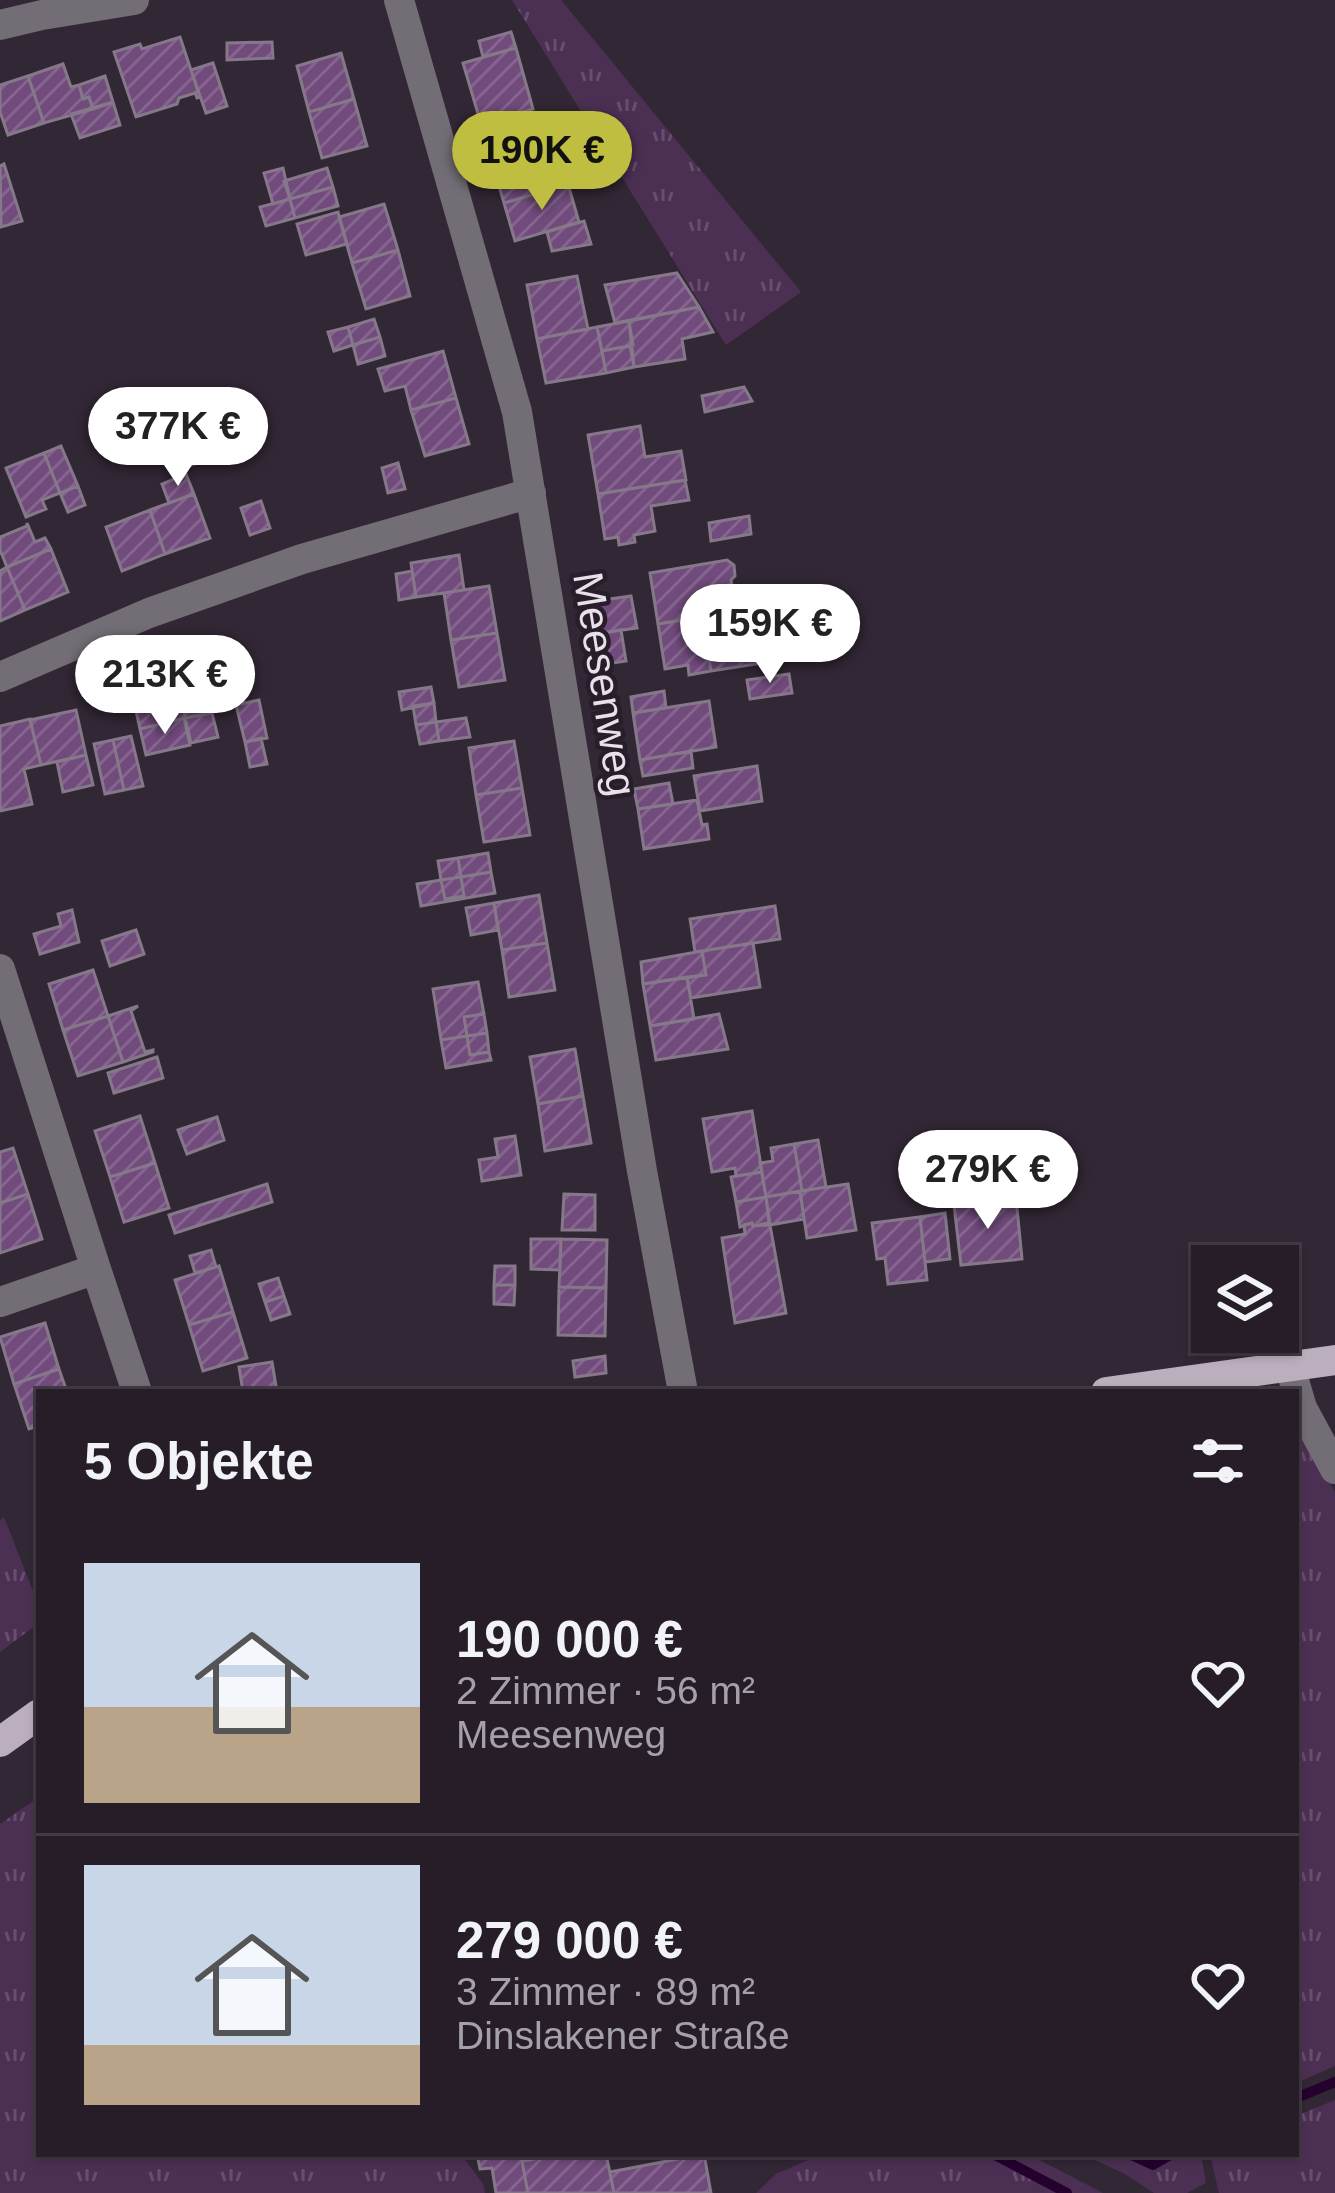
<!DOCTYPE html>
<html lang="de">
<head>
<meta charset="utf-8">
<style>
	:root { --surface:#261d28; --page:#2e2630; --text:#f1f3f6; --muted:#a4a2a8; --line:#423b45; --accent:#c0be41 }
	body { margin:0; font-family:Arial,sans-serif; background:var(--page); color:var(--text); height:100vh; display:flex; flex-direction:column; font-size:45px; white-space:nowrap }
	* { box-sizing:border-box; margin:0 }
	p { font-size:39px; color:var(--muted) }
	.icon { flex:none; width:66px; height:66px; fill:none; stroke:currentColor; stroke-width:2; stroke-linecap:round; stroke-linejoin:round }
	.map { position:relative; flex:1; overflow:hidden }
	.side { position:absolute; left:36px; top:1389px; width:1263px; height:768px; display:flex; flex-direction:column; background:var(--surface); border-radius:0px; box-shadow:0 3px 9px #0004,0 0 0 3px var(--line) }
	.side>* { flex:none }
	.controls { position:absolute; left:1191px; top:1245px; display:grid; gap:24px }
	.controls a { display:grid; place-items:center; width:108px; height:108px; border-radius:0px; background:var(--surface); box-shadow:0 3px 9px #0004,0 0 0 3px var(--line); font-size:60px }
	.price { position:absolute; translate:-50% -102px; padding:0 27px; border-radius:42px; background:#fff; color:#222; font-size:39px; line-height:78px; filter:drop-shadow(0 3px 6px #0008) }
	.price::after { content:''; position:absolute; left:50%; top:72px; width:36px; height:27px; margin-left:-18px; background:inherit; clip-path:polygon(0 0,100% 0,50% 100%) }
	.price.current { background:var(--accent); color:#111 }
	ul { padding:0; list-style:none }
	li { display:flex; align-items:center; gap:36px; height:300px; padding:0 48px }
	li+li { border-top:3px solid var(--line) }
	li span { display:grid; place-items:center; flex:none; width:336px; height:240px; border-radius:0px; color:#555 }
	li>.icon { margin-inline-start:auto }
	span .icon { width:144px; height:144px; fill:#fffc; stroke-width:1 }
	li b { font-size:51px }
	h2 { display:flex; justify-content:space-between; align-items:center; height:144px; padding:0 48px; font-size:51px }
	.map>svg:first-child { display:block }
	.grass { fill:url(#grass-tufts) }
	.lines { fill:none; stroke-linecap:round; stroke-linejoin:round }
	.stream { stroke:#24022d; stroke-width:10 }
	.building { fill:url(#building-hatch); stroke:#857989; stroke-width:3 }
	.minor { stroke:#736e75; stroke-width:30 }
	.major { stroke:#bbafbe; stroke-width:30 }
	.labels { text-anchor:middle; dominant-baseline:central; stroke-width:9; stroke-linejoin:round; paint-order:stroke }
	.street-label { font-size:42px; fill:#e8e1ea; stroke:#281d2b }
</style>
</head>
<body>
<div class="map">
<svg width="1335" height="2193" viewBox="0 0 1335 2193">
	<defs>
		<pattern id="grass-tufts" width="24" height="20" patternUnits="userSpaceOnUse" patternTransform="scale(3)"><rect width="24" height="20" fill="#4c3054"/><path d="M3 7l-1-3M5 7V3M7 7l1-3M15 17l-1-3M17 17v-4M19 17l1-3" fill="none" stroke="#664e6d"/></pattern>
		<pattern id="building-hatch" width="6" height="6" patternUnits="userSpaceOnUse" patternTransform="scale(3)"><rect width="6" height="6" fill="#714b7c"/><path d="M-1 1l2-2M0 6l6-6M5 7l2-2" fill="none" stroke="#85658f"/></pattern>
	</defs>
	<rect width="100%" height="100%" fill="#322735"/>
	<!-- grass -->
	<path class="grass" d="M 512,0 L 561,0 L 801,292 L 726,345 Z
		M 1296,1426 L 1299,1426 L 1335,1492 L 1335,2066 L 1296,2083 Z
		M 4,1517 L 36,1599 L 39,1598 L 39,1623 L 0,1652 L 0,1520 Z
		M 39,1797 L 39,2154 L 461,2154 L 483,2184 L 485,2193 L 0,2193 L 0,1824 Z
		M 1335,2100 L 1335,2193 L 1219,2193 L 1210,2154 L 1296,2154 L 1296,2116 Z
		M 822,2154 L 1028,2154 L 1103,2193 L 756,2193 L 776,2174 Z
		M 1082,2154 L 1201,2154 L 1206,2183 L 1187,2193 L 1154,2193 L 1125,2174 Z"/>
	<g class="lines">
		<!-- stream -->
		<path class="stream" d="M 1296,2098 L 1335,2082
			M 993,2154 L 1067,2193
			M 1129,2154 L 1153,2165 L 1172,2154"/>
	</g>
	<!-- building -->
	<path class="building" d="M 511,32 L 516,48 L 483,57 L 479,41 Z
		M 180,37 L 200,97 L 197,98 L 195,93 L 179,98 L 177,104 L 136,117 L 114,52 L 140,44 L 142,49 Z
		M 272,42 L 273,58 L 227,60 L 227,43 Z
		M 516,48 L 533,109 L 481,124 L 463,63 Z
		M 341,53 L 354,99 L 309,112 L 297,66 Z
		M 213,63 L 227,106 L 206,113 L 191,70 Z
		M 63,64 L 71,87 L 79,85 L 83,99 L 89,97 L 93,109 L 44,123 L 28,76 Z
		M 28,76 L 44,123 L 8,135 L 0,112 L 0,85 Z
		M 105,76 L 113,102 L 93,109 L 89,97 L 83,99 L 79,85 Z
		M 354,99 L 367,146 L 322,158 L 309,112 Z
		M 113,102 L 120,125 L 80,138 L 71,114 Z
		M 541,128 L 545,144 L 497,159 L 493,142 Z
		M 557,147 L 568,184 L 504,203 L 493,166 Z
		M 4,164 L 22,221 L 1,227 L 0,166 Z
		M 283,168 L 290,199 L 273,204 L 264,173 Z
		M 327,168 L 333,187 L 290,199 L 284,181 Z
		M 568,184 L 579,222 L 515,241 L 504,203 Z
		M 333,187 L 338,206 L 295,218 L 290,199 Z
		M 290,199 L 295,218 L 266,226 L 260,207 Z
		M 384,204 L 398,250 L 352,263 L 339,217 Z
		M 338,212 L 347,244 L 306,255 L 297,224 Z
		M 584,221 L 591,244 L 552,251 L 547,232 Z
		M 398,250 L 410,296 L 366,309 L 352,263 Z
		M 677,273 L 699,307 L 615,323 L 605,285 Z
		M 577,276 L 588,329 L 537,339 L 527,285 Z
		M 699,307 L 713,332 L 682,339 L 685,359 L 634,367 L 629,321 Z
		M 374,319 L 380,337 L 353,345 L 348,327 Z
		M 629,321 L 633,345 L 602,351 L 597,327 Z
		M 348,327 L 353,345 L 334,351 L 328,332 Z
		M 597,327 L 606,373 L 546,383 L 537,339 Z
		M 380,337 L 385,356 L 358,364 L 353,345 Z
		M 630,346 L 634,367 L 606,373 L 602,351 Z
		M 443,351 L 456,398 L 411,410 L 405,386 L 385,391 L 378,369 Z
		M 744,387 L 752,401 L 705,412 L 702,396 Z
		M 456,398 L 469,444 L 425,456 L 411,410 Z
		M 189,415 L 197,435 L 180,441 L 172,422 Z
		M 640,426 L 645,457 L 681,451 L 686,480 L 598,494 L 588,435 Z
		M 211,430 L 219,455 L 205,460 L 196,436 Z
		M 196,436 L 205,460 L 189,466 L 180,441 Z
		M 61,446 L 78,486 L 60,493 L 44,453 Z
		M 44,453 L 60,493 L 42,500 L 46,509 L 26,517 L 6,468 Z
		M 398,463 L 405,489 L 388,493 L 382,468 Z
		M 186,474 L 194,494 L 169,503 L 162,484 Z
		M 685,480 L 689,500 L 651,506 L 655,531 L 634,535 L 635,542 L 619,545 L 618,537 L 605,539 L 598,494 Z
		M 78,486 L 85,505 L 68,512 L 60,493 Z
		M 194,494 L 210,538 L 165,554 L 150,510 Z
		M 261,501 L 270,528 L 250,535 L 241,508 Z
		M 150,510 L 165,554 L 122,571 L 106,527 Z
		M 749,516 L 751,534 L 711,541 L 709,523 Z
		M 27,523 L 35,542 L 45,538 L 51,549 L 7,567 L 0,550 L 0,537 L 27,526 Z
		M 51,549 L 68,592 L 25,610 L 7,567 Z
		M 459,555 L 464,590 L 416,597 L 411,563 Z
		M 727,560 L 734,565 L 735,576 L 731,580 L 736,611 L 658,624 L 650,573 Z
		M 7,567 L 25,610 L 0,621 L 0,571 Z
		M 412,571 L 416,597 L 399,600 L 396,574 Z
		M 489,586 L 497,633 L 451,640 L 444,593 Z
		M 631,596 L 637,628 L 587,635 L 582,603 Z
		M 748,610 L 756,664 L 711,671 L 703,617 Z
		M 703,617 L 711,671 L 689,675 L 688,665 L 665,669 L 658,624 Z
		M 621,630 L 626,661 L 592,666 L 587,635 Z
		M 497,633 L 505,680 L 459,687 L 451,640 Z
		M 221,663 L 231,708 L 185,718 L 176,673 Z
		M 176,673 L 185,718 L 140,729 L 130,684 Z
		M 789,674 L 792,693 L 750,699 L 747,680 Z
		M 431,687 L 434,703 L 402,710 L 399,692 Z
		M 664,691 L 666,708 L 633,713 L 631,697 Z
		M 259,700 L 267,738 L 245,742 L 236,705 Z
		M 709,701 L 716,747 L 640,760 L 633,713 Z
		M 434,703 L 436,722 L 416,725 L 413,706 Z
		M 76,710 L 86,755 L 41,765 L 30,720 Z
		M 212,713 L 218,737 L 191,743 L 185,718 Z
		M 184,718 L 190,745 L 146,755 L 140,729 Z
		M 466,718 L 470,737 L 439,741 L 436,722 Z
		M 30,719 L 41,765 L 24,769 L 32,804 L 0,811 L 0,726 Z
		M 436,722 L 439,741 L 420,744 L 416,725 Z
		M 131,736 L 143,786 L 124,790 L 113,740 Z
		M 261,738 L 267,764 L 250,767 L 245,742 Z
		M 113,740 L 124,790 L 105,794 L 94,744 Z
		M 514,741 L 522,788 L 476,795 L 469,748 Z
		M 691,751 L 693,768 L 643,776 L 640,760 Z
		M 86,755 L 93,785 L 63,792 L 57,762 Z
		M 757,766 L 762,801 L 700,811 L 694,776 Z
		M 669,783 L 673,804 L 638,809 L 634,789 Z
		M 522,788 L 530,835 L 484,842 L 476,795 Z
		M 697,800 L 702,825 L 707,824 L 709,839 L 644,849 L 638,809 Z
		M 488,853 L 491,872 L 461,877 L 458,858 Z
		M 458,858 L 461,877 L 441,880 L 438,861 Z
		M 491,872 L 495,893 L 421,906 L 417,884 L 441,880 L 445,899 L 464,896 L 461,877 Z
		M 461,877 L 464,896 L 445,899 L 441,880 Z
		M 539,895 L 547,943 L 502,950 L 494,903 Z
		M 494,903 L 498,930 L 471,935 L 466,908 Z
		M 775,906 L 780,939 L 695,952 L 690,919 Z
		M 72,910 L 79,942 L 40,954 L 34,934 L 61,926 L 58,914 Z
		M 136,930 L 144,954 L 110,966 L 102,941 Z
		M 547,943 L 555,990 L 509,997 L 502,950 Z
		M 753,943 L 760,987 L 691,998 L 687,977 L 706,975 L 702,951 Z
		M 702,951 L 706,975 L 643,984 L 641,962 Z
		M 93,970 L 108,1016 L 63,1030 L 49,984 Z
		M 687,977 L 694,1019 L 650,1026 L 643,984 Z
		M 478,982 L 484,1014 L 464,1017 L 467,1036 L 441,1040 L 433,989 Z
		M 138,1006 L 131,1011 L 145,1052 L 153,1050 L 153,1052 L 123,1062 L 108,1016 Z
		M 484,1014 L 487,1033 L 467,1036 L 464,1017 Z
		M 719,1014 L 728,1049 L 656,1060 L 650,1026 Z
		M 108,1016 L 123,1062 L 78,1076 L 63,1030 Z
		M 487,1033 L 489,1052 L 470,1055 L 467,1036 Z
		M 467,1036 L 470,1055 L 489,1052 L 491,1060 L 446,1068 L 441,1040 Z
		M 575,1049 L 583,1096 L 538,1104 L 530,1057 Z
		M 157,1057 L 163,1078 L 114,1093 L 108,1073 Z
		M 583,1096 L 591,1143 L 545,1151 L 538,1104 Z
		M 752,1111 L 762,1172 L 736,1176 L 735,1168 L 712,1172 L 703,1119 Z
		M 140,1116 L 155,1163 L 110,1177 L 95,1131 Z
		M 217,1117 L 224,1140 L 187,1154 L 178,1130 Z
		M 515,1136 L 521,1175 L 482,1181 L 479,1160 L 498,1157 L 495,1139 Z
		M 818,1140 L 826,1187 L 802,1191 L 794,1144 Z
		M 794,1144 L 802,1191 L 766,1197 L 760,1163 L 773,1161 L 771,1148 Z
		M 13,1148 L 28,1194 L 0,1203 L 0,1152 Z
		M 155,1163 L 169,1208 L 124,1222 L 110,1177 Z
		M 762,1172 L 766,1197 L 736,1202 L 731,1177 Z
		M 267,1184 L 272,1202 L 175,1233 L 169,1215 Z
		M 848,1184 L 856,1230 L 807,1238 L 800,1191 Z
		M 800,1191 L 804,1219 L 770,1225 L 766,1197 Z
		M 28,1194 L 42,1239 L 0,1253 L 0,1203 Z
		M 564,1194 L 595,1195 L 595,1230 L 562,1230 Z
		M 766,1197 L 769,1223 L 753,1226 L 752,1223 L 740,1227 L 736,1202 Z
		M 1016,1198 L 1022,1259 L 961,1265 L 954,1205 Z
		M 945,1213 L 950,1259 L 925,1262 L 920,1217 Z
		M 920,1217 L 927,1280 L 888,1284 L 885,1258 L 877,1259 L 872,1223 Z
		M 752,1223 L 753,1226 L 770,1225 L 786,1313 L 735,1323 L 722,1238 L 745,1234 L 744,1225 Z
		M 531,1239 L 561,1239 L 560,1270 L 531,1269 Z
		M 561,1239 L 607,1240 L 606,1288 L 559,1287 Z
		M 211,1250 L 216,1267 L 195,1273 L 190,1256 Z
		M 219,1266 L 233,1312 L 189,1325 L 175,1280 Z
		M 495,1266 L 515,1266 L 515,1285 L 494,1285 Z
		M 278,1278 L 284,1296 L 265,1302 L 259,1284 Z
		M 494,1285 L 515,1285 L 514,1305 L 494,1304 Z
		M 559,1287 L 606,1288 L 605,1336 L 558,1335 Z
		M 284,1296 L 290,1314 L 271,1320 L 265,1302 Z
		M 233,1312 L 247,1358 L 203,1371 L 189,1325 Z
		M 45,1323 L 59,1369 L 14,1384 L 0,1337 Z
		M 605,1356 L 606,1373 L 575,1377 L 573,1361 Z
		M 272,1362 L 277,1392 L 243,1392 L 239,1367 Z
		M 59,1369 L 67,1392 L 39,1392 L 39,1426 L 29,1429 L 14,1384 Z
		M 477,2154 L 529,2154 L 530,2160 L 522,2161 L 528,2193 L 496,2193 L 492,2168 L 480,2169 Z
		M 562,2154 L 606,2154 L 614,2193 L 528,2193 L 522,2161 Z
		M 704,2154 L 711,2193 L 614,2193 L 610,2172 Z"/>
	<g class="lines">
		<!-- minor -->
		<path class="minor" d="M 399,0 L 517,412 L 642,1171 L 683,1392
			M 0,25 L 42,15 L 134,0
			M 0,677 L 149,613 L 302,559 L 531,493
			M 0,969 L 96,1269 L 0,1302
			M 96,1269 L 137,1392
			M 1290,1367 L 1302,1408 L 1335,1469"/>
		<!-- major -->
		<path class="major" d="M 1106,1392 L 1335,1360
			M 0,1742 L 39,1714"/>
	</g>
	<g class="labels">
		<!-- street labels -->
		<g class="street-label">
			<text transform="translate(605 684) rotate(81)">Meesenweg</text>
		</g>
	</g>
</svg>
<div class="controls">
<a><svg class="icon" aria-label="layers" viewBox="0 0 24 24"><path d="M12 4l9 5-9 5-9-5zM3 14l9 5 9-5"/></svg></a>
</div>
<b class="price current" style="left:542px;top:213px">190K €</b>
<b class="price" style="left:178px;top:489px">377K €</b>
<b class="price" style="left:770px;top:686px">159K €</b>
<b class="price" style="left:165px;top:737px">213K €</b>
<b class="price" style="left:988px;top:1232px">279K €</b>
<section class="side">
<h2>5 Objekte<svg class="icon" aria-label="filters" viewBox="0 0 24 24"><path d="M4 7h16M4 17h16"/><circle cx="9" cy="7" r="2"/><circle cx="15" cy="17" r="2"/></svg></h2>
<ul>
<li><span style="background:linear-gradient(#c9d6e8 60%,#b9a48a 0)"><svg class="icon" aria-label="home" viewBox="0 0 24 24"><path d="M3 11l9-7 9 7M6 9v11h12V9"/></svg></span><div><b>190 000 €</b><p>2 Zimmer · 56 m²</p><p>Meesenweg</p></div><svg class="icon" aria-label="heart" viewBox="0 0 24 24"><path d="M12 20l-8-8c-3-5 5-10 8-4 3-6 11-1 8 4z"/></svg></li>
<li><span style="background:linear-gradient(#c9d6e8 75%,#b9a48a 0)"><svg class="icon" aria-label="home" viewBox="0 0 24 24"><path d="M3 11l9-7 9 7M6 9v11h12V9"/></svg></span><div><b>279 000 €</b><p>3 Zimmer · 89 m²</p><p>Dinslakener Straße</p></div><svg class="icon" aria-label="heart" viewBox="0 0 24 24"><path d="M12 20l-8-8c-3-5 5-10 8-4 3-6 11-1 8 4z"/></svg></li>
</ul>
</section>
</div>
</body>
</html>
